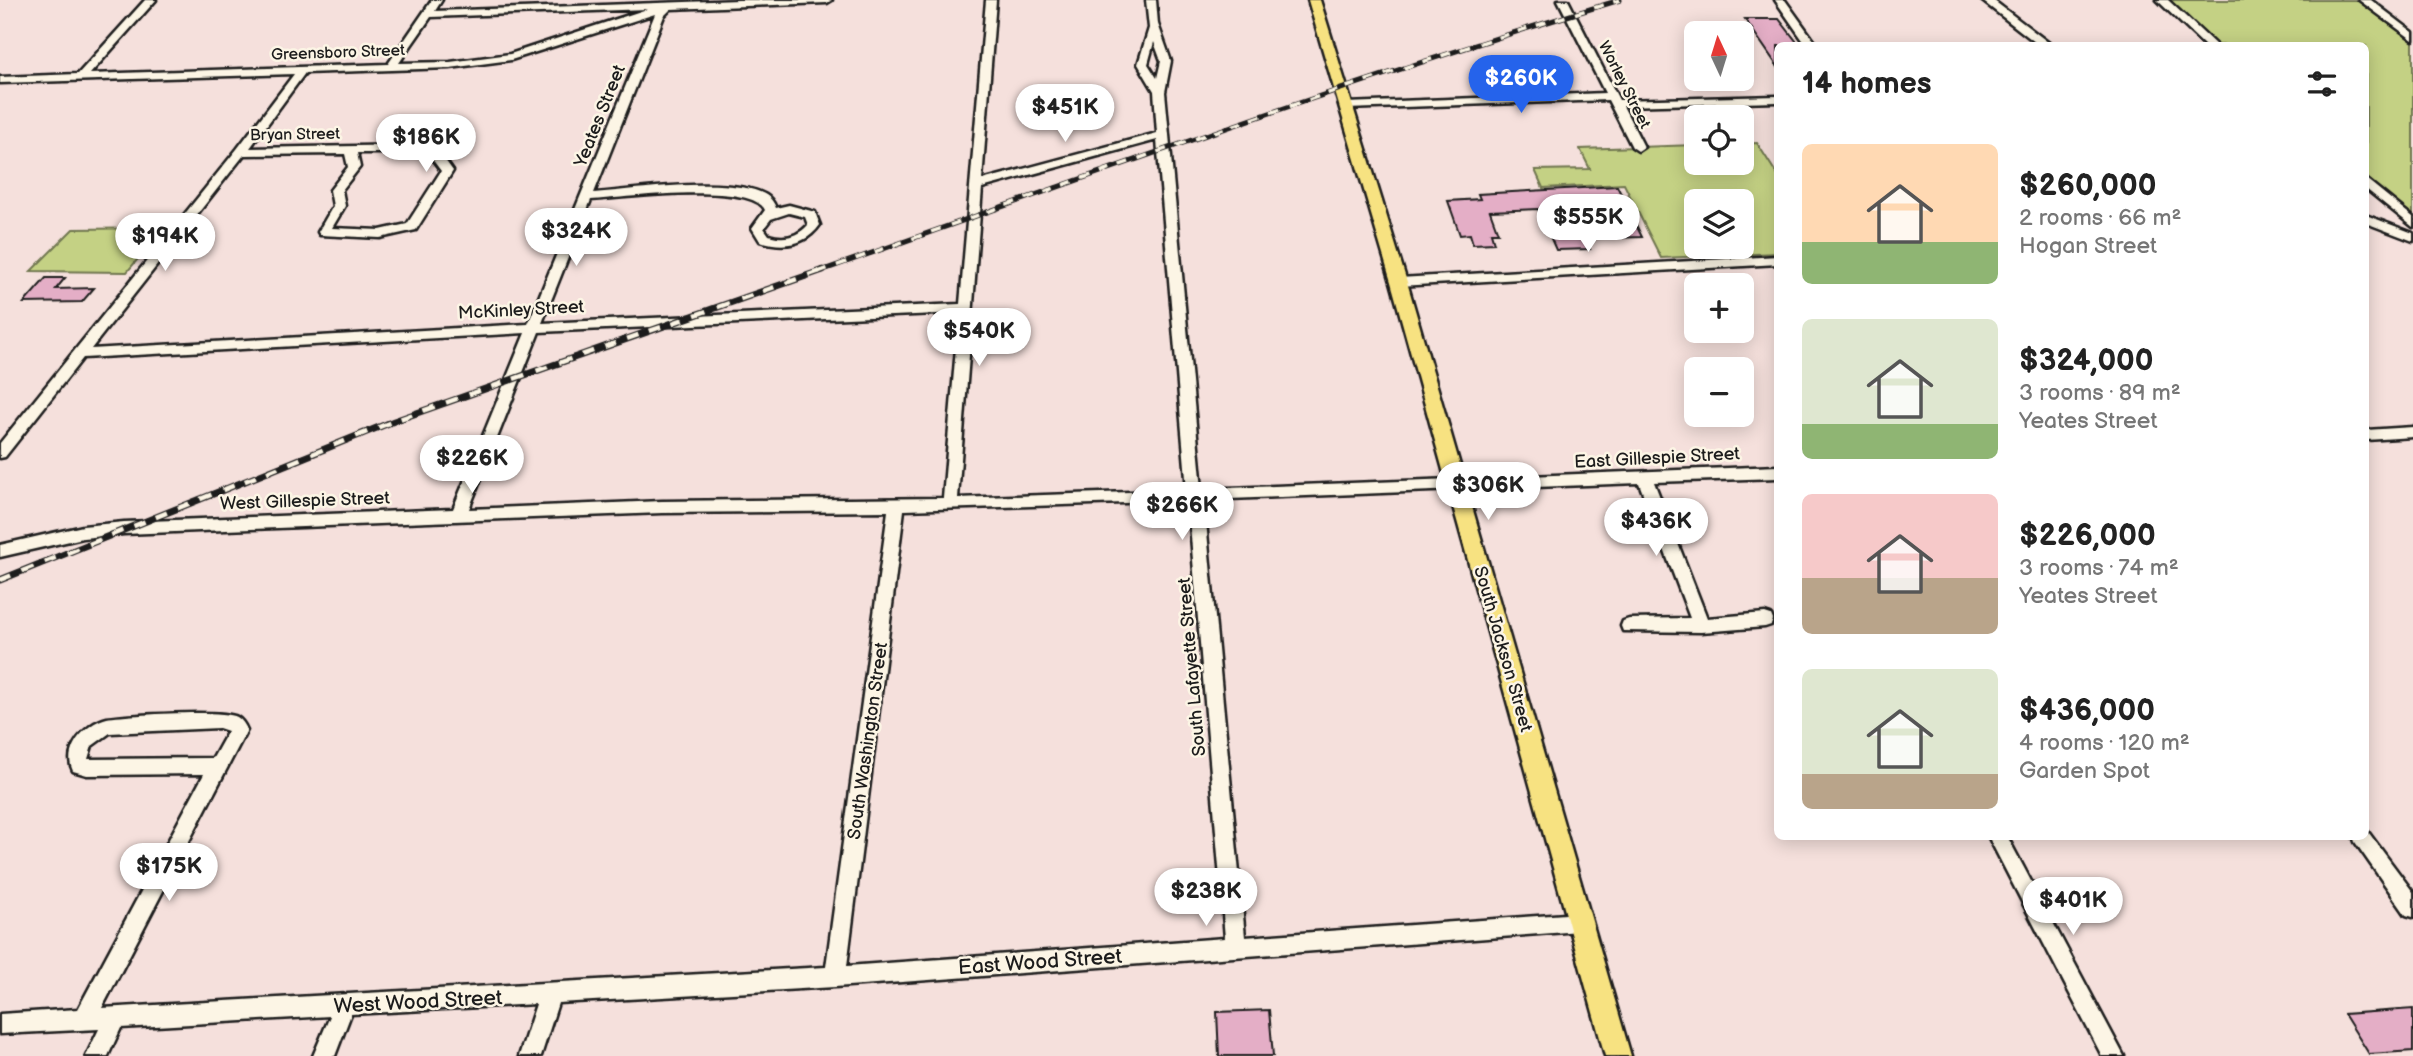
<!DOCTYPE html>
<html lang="en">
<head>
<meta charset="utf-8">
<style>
	:root { --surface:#fff; --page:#f6f6f6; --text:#222; --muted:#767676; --accent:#2563eb }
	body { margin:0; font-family:"Balsamiq Sans",sans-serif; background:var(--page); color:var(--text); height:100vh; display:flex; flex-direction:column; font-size:26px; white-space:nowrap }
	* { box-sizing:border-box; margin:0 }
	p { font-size:23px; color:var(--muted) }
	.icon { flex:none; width:38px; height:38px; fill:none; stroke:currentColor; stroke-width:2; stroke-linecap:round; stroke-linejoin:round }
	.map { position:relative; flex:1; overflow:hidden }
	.panel { position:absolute; left:1774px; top:42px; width:595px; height:798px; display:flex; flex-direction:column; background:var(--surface); border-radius:10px; box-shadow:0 4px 18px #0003 }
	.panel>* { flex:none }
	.needle { width:46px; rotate:356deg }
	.controls { position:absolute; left:1684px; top:21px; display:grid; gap:14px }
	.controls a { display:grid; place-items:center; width:70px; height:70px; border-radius:10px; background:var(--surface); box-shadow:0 4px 18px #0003; font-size:35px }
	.price { position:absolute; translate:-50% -60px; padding:0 16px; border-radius:24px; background:#fff; color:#222; font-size:23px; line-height:46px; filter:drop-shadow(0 2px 4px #0008) }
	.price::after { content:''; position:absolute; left:50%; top:42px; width:21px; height:16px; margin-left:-10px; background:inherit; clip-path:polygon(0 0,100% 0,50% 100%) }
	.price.active { background:var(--accent); color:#fff }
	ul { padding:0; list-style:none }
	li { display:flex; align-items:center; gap:21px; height:175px; padding:0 28px }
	li span { display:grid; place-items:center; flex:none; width:196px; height:140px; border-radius:10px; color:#555 }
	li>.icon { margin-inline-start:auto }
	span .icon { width:84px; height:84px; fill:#fffc; stroke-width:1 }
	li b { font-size:30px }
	h2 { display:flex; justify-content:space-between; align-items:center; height:84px; padding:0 28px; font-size:30px }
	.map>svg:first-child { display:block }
	.green { fill:#c4d184; stroke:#707650; stroke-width:2; fill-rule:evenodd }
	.building { fill:#e4aec6; stroke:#1c1c1c; stroke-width:2 }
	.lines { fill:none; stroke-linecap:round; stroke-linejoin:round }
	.minor-casing { stroke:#1c1c1c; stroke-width:5 }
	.major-casing { stroke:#1c1c1c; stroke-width:5 }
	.minor { fill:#fcf5e5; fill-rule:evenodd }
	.major { fill:#f7e281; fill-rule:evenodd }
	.rail-far1-casing { stroke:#1c1c1c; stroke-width:5 }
	.rail-casing { stroke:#1c1c1c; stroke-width:7 }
	.rail-far1 { stroke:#fcf5e5; stroke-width:3.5; stroke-dasharray:10; stroke-linecap:butt }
	.rail { stroke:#fcf5e5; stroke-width:4.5; stroke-dasharray:12; stroke-linecap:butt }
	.labels { text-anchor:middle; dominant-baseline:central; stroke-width:5; stroke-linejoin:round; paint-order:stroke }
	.far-street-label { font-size:16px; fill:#1c1c1c; stroke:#fcf5e5 }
	.street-label { font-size:18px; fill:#1c1c1c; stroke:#fcf5e5 }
	.near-street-label { font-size:21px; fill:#1c1c1c; stroke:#fcf5e5 }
</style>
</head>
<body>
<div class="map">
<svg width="2413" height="1056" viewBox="0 0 2413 1056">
	<rect width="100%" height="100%" fill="#f5e0dc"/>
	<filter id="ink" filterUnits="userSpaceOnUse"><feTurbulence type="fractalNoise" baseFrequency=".0143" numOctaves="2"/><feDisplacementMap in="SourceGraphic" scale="14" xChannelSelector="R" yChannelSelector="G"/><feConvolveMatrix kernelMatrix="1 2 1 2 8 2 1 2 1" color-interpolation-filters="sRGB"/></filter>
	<g filter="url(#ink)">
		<!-- green -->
		<path class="green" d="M 2166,0 L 2361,0 L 2413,39 L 2413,219 L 2366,178 L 2366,46 L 2217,45 Z
			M 1757,143 L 1778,176 L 1778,253 L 1661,258 L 1624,184 L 1543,188 L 1535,170 L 1590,169 L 1580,149 L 1696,145 L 1696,163 L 1741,163 L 1741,144 ZM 1696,201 L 1741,201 L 1741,247 L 1696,247 Z
			M 164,228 L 127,272 L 31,271 L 73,229 Z"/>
		<!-- building -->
		<path class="building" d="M 1745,19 L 1779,19 L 1800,46 L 1778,46 L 1778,67 Z
			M 1617,186 L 1642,237 L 1608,238 L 1593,205 L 1570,207 L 1590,249 L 1556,250 L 1538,209 L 1490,211 L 1498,233 L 1491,233 L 1494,243 L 1473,244 L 1470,234 L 1460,235 L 1448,201 L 1480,199 L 1478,194 Z
			M 46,278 L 65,278 L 56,289 L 94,288 L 82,302 L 24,303 Z
			M 2413,1009 L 2413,1051 L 2369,1054 L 2344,1014 Z
			M 1269,1010 L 1273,1056 L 1219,1056 L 1217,1012 Z"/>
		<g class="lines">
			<defs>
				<path id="minor" d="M 145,0 L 156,0 L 90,74 L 388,64 L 432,0 L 442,0 L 435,11 L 739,0 L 832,0 L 827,3 L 671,9 L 664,16 L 594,193 C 635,190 732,175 766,195 C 771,198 774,203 776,208 L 789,205 L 815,212 L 820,225 C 805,246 783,248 760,241 L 752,228 L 765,210 C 752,181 621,198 591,200 L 542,323 L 960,304 L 986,0 L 996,0 L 982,180 L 1157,133 L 1154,91 L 1138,64 L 1149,28 L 1146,0 L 1156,0 L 1158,24 L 1171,61 L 1165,92 L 1202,489 L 1778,466 L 1778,478 L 1654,482 L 1707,618 L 1765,613 L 1771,615 L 1773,620 L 1771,625 L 1765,627 L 1701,632 L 1623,631 L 1621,626 L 1623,621 L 1629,619 L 1690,618 L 1639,483 L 1204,500 L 1245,937 L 1580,913 L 1587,915 L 1590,922 L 1587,929 L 1580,931 L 835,987 L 558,1003 L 541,1056 L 519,1056 L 536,1004 L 351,1014 L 335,1056 L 313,1056 L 330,1016 L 121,1028 L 108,1056 L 86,1056 L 99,1029 L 0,1034 L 0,1014 L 78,1009 L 204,774 L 87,775 L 73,771 C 62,749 86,723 107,718 C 126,715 224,709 237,717 C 242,720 245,725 247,730 L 102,1008 L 826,967 L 888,511 L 662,513 L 124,534 L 83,538 L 0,557 L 0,545 L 83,526 L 124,522 L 453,509 L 525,333 L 83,358 L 5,457 L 0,458 L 0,443 L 237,149 L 294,74 L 0,83 L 0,77 L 78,74 ZM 647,9 L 510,54 L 450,62 L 399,63 L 431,17 ZM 655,14 L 528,324 L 91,349 L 244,155 L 345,154 L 348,167 L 330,190 L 333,206 L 318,232 L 320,235 L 380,238 L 416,230 L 453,171 L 440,153 L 410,145 L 250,148 L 305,73 L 450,68 L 511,60 ZM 1154,42 L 1161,61 L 1157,78 L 1148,64 ZM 1157,140 L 1187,490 L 958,498 L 982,188 ZM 357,153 L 410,153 L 432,159 L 441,171 L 407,224 L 380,230 L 332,228 L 345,206 L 342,190 L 360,167 ZM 789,213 L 805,217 L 808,225 C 797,237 784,240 769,235 L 764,228 L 771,219 ZM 959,313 L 943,498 L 662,501 L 469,509 L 539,332 ZM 1188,501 L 1225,938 L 847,966 L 904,510 ZM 219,728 L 228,731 L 213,758 L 88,759 L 92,746 L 110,733 Z
					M 1558,0 L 1568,0 L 1619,100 L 1778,96 L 1778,102 L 1623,106 L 1644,147 L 1638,151 L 1632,147 L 1608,100 L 1346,109 L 1340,106 L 1346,103 L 1605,93 Z
					M 1775,0 L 1785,0 L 1818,46 L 1807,46 Z
					M 1981,0 L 1993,0 L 2053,46 L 2040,46 Z
					M 2157,0 L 2168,0 L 2217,46 L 2205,46 Z
					M 2359,0 L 2371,0 L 2413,32 L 2413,40 Z
					M 2366,179 L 2413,217 L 2413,227 L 2366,189 Z
					M 2366,215 L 2413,233 L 2413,241 L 2366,223 Z
					M 1778,256 L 1778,264 L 1399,286 L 1392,282 L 1399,278 Z
					M 2413,427 L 2413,437 L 2366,440 L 2366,430 Z
					M 2366,829 L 2413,892 L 2413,917 L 2406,915 L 2355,842 L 2353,836 L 2366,836 Z
					M 1988,836 L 2007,836 L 2124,1056 L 2102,1056 Z"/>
				<path id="major" d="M 1308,0 L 1320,0 L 1407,282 L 1631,1056 L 1605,1056 L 1391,282 Z"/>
			</defs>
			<!-- minor casing -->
			<use href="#minor" class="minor-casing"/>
			<!-- major casing -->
			<use href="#major" class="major-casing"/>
			<!-- minor -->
			<use href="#minor" class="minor"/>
			<!-- major -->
			<use href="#major" class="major"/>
			<defs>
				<path id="rail-far1" d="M 818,272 C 1084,178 1349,81 1620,0"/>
				<path id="rail" d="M 0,580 L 394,421 L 823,270"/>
			</defs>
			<!-- rail-far1 casing -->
			<use href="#rail-far1" class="rail-far1-casing"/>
			<!-- rail casing -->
			<use href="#rail" class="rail-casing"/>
			<!-- rail-far1 -->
			<use href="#rail-far1" class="rail-far1"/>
			<!-- rail -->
			<use href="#rail" class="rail"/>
		</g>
	</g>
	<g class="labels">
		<!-- far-street labels -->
		<g class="far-street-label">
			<text transform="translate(338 53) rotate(-2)">Greensboro Street</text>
			<text transform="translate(1624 85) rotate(63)">Worley Street</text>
			<text transform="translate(295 135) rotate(-1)">Bryan Street</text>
		</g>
		<!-- street labels -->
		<g class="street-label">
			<text transform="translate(600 116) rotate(-68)">Yeates Street</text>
			<text transform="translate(521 310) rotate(-3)">McKinley Street</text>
			<text transform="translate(1657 458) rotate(-3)">East Gillespie Street</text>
			<text transform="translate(305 501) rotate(-2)">West Gillespie Street</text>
			<text transform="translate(1503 649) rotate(74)">South Jackson Street</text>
			<text transform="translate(1192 667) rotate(-95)">South Lafayette Street</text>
			<text transform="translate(868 741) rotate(-82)">South Washington Street</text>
		</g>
		<!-- near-street labels -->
		<g class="near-street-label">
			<text transform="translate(1040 962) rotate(-4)">East Wood Street</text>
			<text transform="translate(418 1002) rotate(-3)">West Wood Street</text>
		</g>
	</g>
</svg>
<div class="controls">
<a><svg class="needle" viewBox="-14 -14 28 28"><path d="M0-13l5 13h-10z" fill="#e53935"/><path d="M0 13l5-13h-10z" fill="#767676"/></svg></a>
<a><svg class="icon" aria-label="locate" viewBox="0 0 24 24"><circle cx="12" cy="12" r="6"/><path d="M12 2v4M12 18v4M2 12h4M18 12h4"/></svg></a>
<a><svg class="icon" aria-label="layers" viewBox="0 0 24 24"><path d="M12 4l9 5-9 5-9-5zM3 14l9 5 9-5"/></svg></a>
<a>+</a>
<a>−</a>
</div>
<b class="price active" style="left:1521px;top:115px">$260K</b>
<b class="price" style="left:1065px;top:144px">$451K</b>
<b class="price" style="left:426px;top:174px">$186K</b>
<b class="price" style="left:1588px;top:254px">$555K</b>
<b class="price" style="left:576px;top:268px">$324K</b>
<b class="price" style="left:165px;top:273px">$194K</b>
<b class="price" style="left:979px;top:368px">$540K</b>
<b class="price" style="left:472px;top:495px">$226K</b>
<b class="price" style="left:1488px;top:522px">$306K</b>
<b class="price" style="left:1182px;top:542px">$266K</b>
<b class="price" style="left:1656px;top:558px">$436K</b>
<b class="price" style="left:169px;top:903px">$175K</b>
<b class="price" style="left:1206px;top:928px">$238K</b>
<b class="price" style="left:2073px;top:937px">$401K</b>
<section class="panel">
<h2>14 homes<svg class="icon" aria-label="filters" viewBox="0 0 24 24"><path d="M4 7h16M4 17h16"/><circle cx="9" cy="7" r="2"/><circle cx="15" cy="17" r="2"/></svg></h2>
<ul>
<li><span style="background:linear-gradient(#ffd9b3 70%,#8fb573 0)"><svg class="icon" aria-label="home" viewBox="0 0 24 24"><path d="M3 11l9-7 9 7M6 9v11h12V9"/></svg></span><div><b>$260,000</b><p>2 rooms · 66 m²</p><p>Hogan Street</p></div></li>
<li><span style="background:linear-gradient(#dfe7d0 75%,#8fb573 0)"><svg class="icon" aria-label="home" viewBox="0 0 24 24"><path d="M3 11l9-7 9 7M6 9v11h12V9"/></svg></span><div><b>$324,000</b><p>3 rooms · 89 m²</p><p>Yeates Street</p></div></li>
<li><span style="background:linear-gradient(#f6c9c9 60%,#b9a48a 0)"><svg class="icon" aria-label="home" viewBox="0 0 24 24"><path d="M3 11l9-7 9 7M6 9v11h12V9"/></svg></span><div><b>$226,000</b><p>3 rooms · 74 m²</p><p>Yeates Street</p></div></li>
<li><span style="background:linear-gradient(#dfe7d0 75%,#b9a48a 0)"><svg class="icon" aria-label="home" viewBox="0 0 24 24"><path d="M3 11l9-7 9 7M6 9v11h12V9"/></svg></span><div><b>$436,000</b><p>4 rooms · 120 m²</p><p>Garden Spot</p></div></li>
</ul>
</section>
</div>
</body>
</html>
